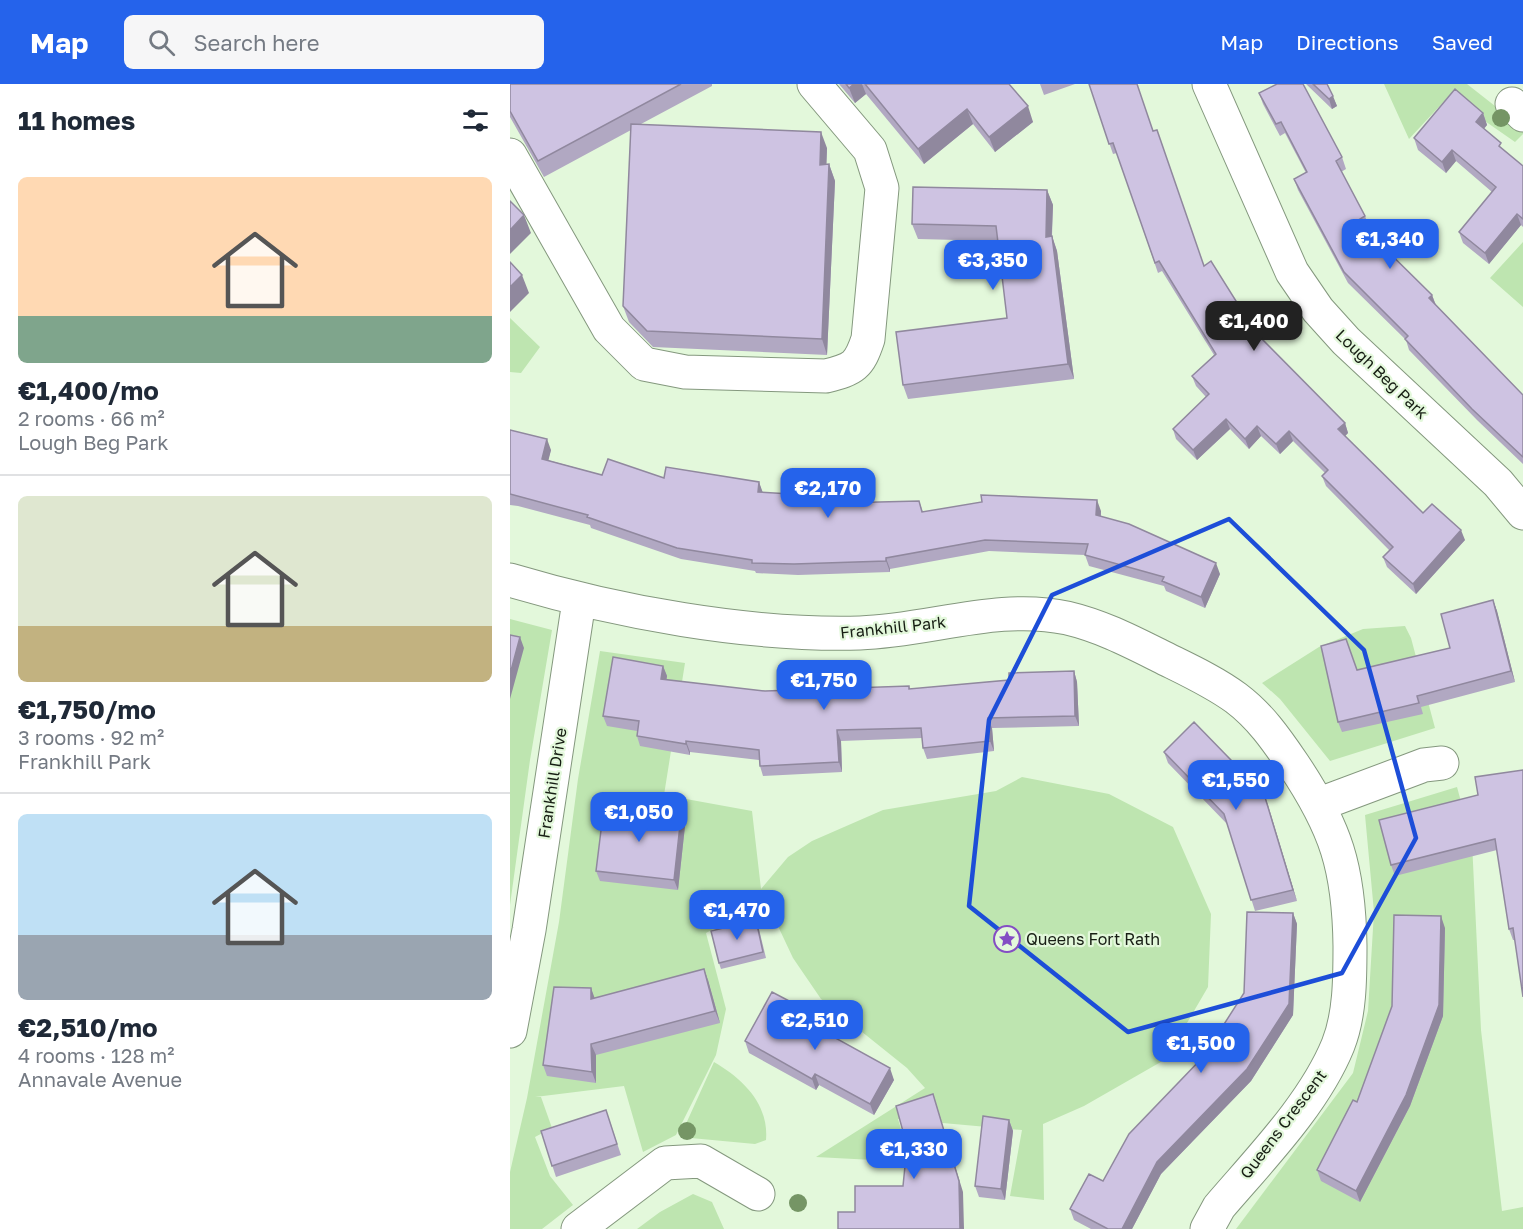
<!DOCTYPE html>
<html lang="en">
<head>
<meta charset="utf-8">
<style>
	:root { --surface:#fff; --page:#f6f6f7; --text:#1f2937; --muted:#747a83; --line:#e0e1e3; --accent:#2563eb }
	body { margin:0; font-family:"Golos Text",sans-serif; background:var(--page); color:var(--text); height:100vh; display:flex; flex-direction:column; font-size:22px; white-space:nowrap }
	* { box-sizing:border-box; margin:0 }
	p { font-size:20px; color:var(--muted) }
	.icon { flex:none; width:33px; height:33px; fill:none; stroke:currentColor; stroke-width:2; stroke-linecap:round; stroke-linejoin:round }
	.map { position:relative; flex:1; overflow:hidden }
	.side { display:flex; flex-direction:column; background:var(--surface); width:510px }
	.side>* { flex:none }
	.price { position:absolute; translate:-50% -51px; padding:0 14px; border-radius:12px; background:var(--accent); color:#fff; font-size:20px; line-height:39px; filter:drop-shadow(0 2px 3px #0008) }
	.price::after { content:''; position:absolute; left:50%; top:36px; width:18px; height:14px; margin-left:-9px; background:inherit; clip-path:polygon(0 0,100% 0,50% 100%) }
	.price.active { background:#222; color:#fff }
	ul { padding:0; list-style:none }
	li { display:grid; align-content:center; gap:12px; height:318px; padding:0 18px }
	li+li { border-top:2px solid var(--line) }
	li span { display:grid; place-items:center; height:186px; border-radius:9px; color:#555 }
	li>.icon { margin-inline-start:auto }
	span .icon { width:108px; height:108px; fill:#fffc; stroke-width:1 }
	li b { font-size:26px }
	h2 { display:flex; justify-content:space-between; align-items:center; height:72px; padding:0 18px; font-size:26px }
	header { display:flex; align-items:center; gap:36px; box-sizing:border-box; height:84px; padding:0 30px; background:var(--accent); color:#fff }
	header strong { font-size:28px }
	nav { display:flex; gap:33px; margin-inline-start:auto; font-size:21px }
	.search { width:420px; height:54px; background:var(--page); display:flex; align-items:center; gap:15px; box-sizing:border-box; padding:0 21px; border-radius:9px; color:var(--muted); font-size:22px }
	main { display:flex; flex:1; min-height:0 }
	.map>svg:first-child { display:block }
	.green { fill:#bee5b0 }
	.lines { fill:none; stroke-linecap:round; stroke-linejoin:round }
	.minor-casing { stroke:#84987e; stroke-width:35 }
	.minor { stroke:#fff; stroke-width:33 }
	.tree { fill:#759565 }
	.wall { fill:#b1a8c2 }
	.shaded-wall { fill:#90889e }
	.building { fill:#cec3e2; stroke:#90889e; stroke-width:1.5 }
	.marked { fill:none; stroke:#1d4ed8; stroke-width:4.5; stroke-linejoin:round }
	.labels { text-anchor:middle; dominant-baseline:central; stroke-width:4.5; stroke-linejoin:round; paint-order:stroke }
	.street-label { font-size:16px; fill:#171e14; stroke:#e3f8db }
	.poi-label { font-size:16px; fill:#171e14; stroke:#e3f8db; text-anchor:start }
</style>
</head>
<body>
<header>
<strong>Map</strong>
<div class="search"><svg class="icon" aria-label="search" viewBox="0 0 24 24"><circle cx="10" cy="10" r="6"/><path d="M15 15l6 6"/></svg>Search here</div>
<nav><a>Map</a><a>Directions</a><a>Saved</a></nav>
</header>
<main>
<section class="side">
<h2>11 homes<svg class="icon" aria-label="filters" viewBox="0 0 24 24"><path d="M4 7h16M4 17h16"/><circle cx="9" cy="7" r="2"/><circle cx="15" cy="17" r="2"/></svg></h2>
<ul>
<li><span style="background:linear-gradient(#ffd9b3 75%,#7fa58c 0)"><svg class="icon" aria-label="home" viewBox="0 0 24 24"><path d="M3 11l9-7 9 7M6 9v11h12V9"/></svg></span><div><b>€1,400/mo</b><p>2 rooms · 66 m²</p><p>Lough Beg Park</p></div></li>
<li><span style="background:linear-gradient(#dfe7d0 70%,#c2b280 0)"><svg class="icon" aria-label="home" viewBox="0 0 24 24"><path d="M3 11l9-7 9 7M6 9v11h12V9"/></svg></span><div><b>€1,750/mo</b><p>3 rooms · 92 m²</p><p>Frankhill Park</p></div></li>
<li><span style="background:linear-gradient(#bfe0f5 65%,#9aa5b1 0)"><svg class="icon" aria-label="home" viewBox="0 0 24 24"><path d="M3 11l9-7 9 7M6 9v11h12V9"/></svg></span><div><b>€2,510/mo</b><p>4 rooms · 128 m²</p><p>Annavale Avenue</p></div></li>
</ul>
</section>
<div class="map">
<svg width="1013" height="1145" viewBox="0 0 1013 1145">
	<rect width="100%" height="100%" fill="#e3f8db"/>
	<!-- green -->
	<path class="green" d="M 874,0 L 957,0 L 1013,44 L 1013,50 L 1005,58 L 939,12 L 899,55 Z
		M 1013,158 L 1013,223 L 980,194 Z
		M 0,234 L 30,263 L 11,289 L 0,288 Z
		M 0,535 L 42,546 L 20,676 L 0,821 Z
		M 895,542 L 901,554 L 925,644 L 820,677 L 770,615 L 752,599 L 809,563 L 853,545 Z
		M 90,567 L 175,579 L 154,711 L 242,727 L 251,805 L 278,773 L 302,757 L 373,726 L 486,707 L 512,693 L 599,710 L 663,743 L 701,830 L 698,903 L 656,975 L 574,1022 L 533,1040 L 534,1116 L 500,1112 L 512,1046 L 388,1035 L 401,1078 L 306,1073 L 415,1004 L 397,984 L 311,915 L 283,874 L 251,806 L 231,830 L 196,849 L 216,925 L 206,971 L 166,1051 L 133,1068 L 114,1002 L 25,1013 L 31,1013 L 42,1044 L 25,1053 L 40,1092 L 63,1121 L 32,1145 L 0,1145 L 0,1088 L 17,1014 L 49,838 L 68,695 Z
		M 947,703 L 962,758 L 971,946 L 992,1127 L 1013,1123 L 1013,1145 L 726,1145 L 843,989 L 858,927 L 864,828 L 855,731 Z
		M 204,978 C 233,995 259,1020 256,1056 L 245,1060 L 170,1053 Z
		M 183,1110 L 202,1118 L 214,1145 L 127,1145 L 150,1128 Z"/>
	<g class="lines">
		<defs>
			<path id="minor" d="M 699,0 L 782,188 L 808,226 L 836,257 L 988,399 L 1013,429
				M 1002,20 L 1013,31
				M 0,71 L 99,245 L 134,280 L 175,288 L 316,292 C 344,285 349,282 358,255 L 372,104 L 360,66 L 304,0
				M 0,496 C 107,528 238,552 350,549 C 419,547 489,519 557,534 C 591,542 620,557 650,572 C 676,585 703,597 726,614 C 750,632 766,655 783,680 C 826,744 839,784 840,862 C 840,894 840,931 828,961 C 804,1020 750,1075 709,1123 L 697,1145
				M 810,720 L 914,681 L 932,679
				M 0,947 L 19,846 L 69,517
				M 68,1145 L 155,1079 L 191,1077 L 248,1110"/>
		</defs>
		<!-- minor casing -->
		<use href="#minor" class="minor-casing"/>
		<!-- minor -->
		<use href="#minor" class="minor"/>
	</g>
	<!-- trees -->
	<g class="tree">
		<circle cx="991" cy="34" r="9"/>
		<circle cx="177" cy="1047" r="9"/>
		<circle cx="288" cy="1119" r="9"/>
	</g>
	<!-- wall -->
	<path class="wall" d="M 0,0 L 202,0 L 202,2 L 131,40 L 317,64 L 316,80 L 319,80 L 325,97 L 317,271 L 143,263 L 119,238 L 113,222 L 121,46 L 34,93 L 0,33 Z
		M 329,0 L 499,0 L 523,38 L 485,68 L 463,40 L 414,80 L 356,10 L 345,19 Z
		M 530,0 L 565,0 L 534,11 Z
		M 579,0 L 643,47 L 694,182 L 746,249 L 835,339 L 838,349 L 835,352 L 913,429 L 955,456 L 906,510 L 877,483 L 873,473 L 880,467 L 816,402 L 812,392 L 815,389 L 783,357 L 770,370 L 751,352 L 739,365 L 720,345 L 687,376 L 666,355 L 663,345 L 696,313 L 686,302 L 682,292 L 704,271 L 652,187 L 648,189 L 607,69 L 603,70 Z
		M 796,0 L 817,0 L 827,22 L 822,25 Z
		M 749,9 L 832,73 L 836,85 L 831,88 L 855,132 L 859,143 L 856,145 L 922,211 L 926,221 L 1013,311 L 1013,380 L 967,336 L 899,266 L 896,256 L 838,199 L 788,106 L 784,95 L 796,89 L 775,49 L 770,52 L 753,20 Z
		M 973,29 L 977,41 L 974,45 L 994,67 L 1013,82 L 1013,143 L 1011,141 L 979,180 L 953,159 L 949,148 L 982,108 L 946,77 L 936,89 L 908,66 L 904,54 Z
		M 537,106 L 543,121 L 542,152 L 547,167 L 564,295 L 398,315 L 393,301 L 497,234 L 488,157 L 408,155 L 402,140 Z
		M 0,346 L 41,366 L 38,376 L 92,391 L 249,398 L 252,408 L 331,419 L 409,417 L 413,428 L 591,427 L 591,433 L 710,490 L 695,524 L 656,507 L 654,502 L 579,482 L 575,471 L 479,467 L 380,485 L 380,488 L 288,491 L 246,489 L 245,487 L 171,475 L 81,444 L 80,441 L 8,422 L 0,421 Z
		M 983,516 L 987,527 L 1005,598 L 911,623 L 913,630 L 832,648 L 828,638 L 847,586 L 940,564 Z
		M 153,582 L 157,592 L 156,596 L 255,607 L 399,602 L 400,605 L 499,596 L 564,587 L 567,598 L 569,642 L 482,644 L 484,667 L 417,675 L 413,664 L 412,654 L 331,657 L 332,688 L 253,692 L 250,682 L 249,676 L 180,668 L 180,671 L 130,662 L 127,652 L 127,647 L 97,642 L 93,632 Z
		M 654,668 L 754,710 L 787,817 L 745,827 L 718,741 L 658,679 Z
		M 1013,686 L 1005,856 L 1003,856 L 999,845 L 987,766 L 885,792 L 881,781 L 968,711 Z
		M 171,732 L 175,742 L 168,806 L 90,797 L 86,787 Z
		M 783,829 L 787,840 L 783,931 L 741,997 L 651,1090 L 622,1145 L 581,1145 L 564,1136 L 560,1125 L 593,1097 L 693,973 L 734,909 Z
		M 248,841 L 256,874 L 211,885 L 209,879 Z
		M 935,844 L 933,932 L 900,1022 L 850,1118 L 811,1097 L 807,1086 L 847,1018 Z
		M 198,896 L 210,939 L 86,971 L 86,999 L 37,992 L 33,981 L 81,904 L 84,914 Z
		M 287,921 L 291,932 L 290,934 L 384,996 L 364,1031 L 309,1001 L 306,1006 L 239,969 L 235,957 Z
		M 96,1026 L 111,1071 L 46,1093 L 31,1047 Z
		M 499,1036 L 503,1047 L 495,1116 L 469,1113 L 465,1102 Z"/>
	<!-- shaded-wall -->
	<path class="shaded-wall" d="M 344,0 L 352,0 L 356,10 L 345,19 L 339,4 Z
		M 823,12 L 827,22 L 822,25 L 819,15 Z
		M 518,22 L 523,38 L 485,68 L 479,53 Z
		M 457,25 L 463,40 L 414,80 L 408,65 Z
		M 973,29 L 977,41 L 970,49 L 966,38 Z
		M 311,48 L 317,64 L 316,97 L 310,81 Z
		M 942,66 L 946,77 L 936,89 L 932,78 Z
		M 319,80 L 325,97 L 317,271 L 312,255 Z
		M 537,106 L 543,121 L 541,167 L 536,153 Z
		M 1007,130 L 1011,141 L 979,180 L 975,169 Z
		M 14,131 L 21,149 L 0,170 L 0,146 Z
		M 542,152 L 547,167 L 564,295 L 558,280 Z
		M 12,191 L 19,209 L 0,228 L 0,203 Z
		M 922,211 L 926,222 L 919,214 Z
		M 716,335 L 720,345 L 687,376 L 683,366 Z
		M 835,339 L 838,349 L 832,355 L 828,345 Z
		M 747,342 L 751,352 L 739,365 L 735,355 Z
		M 779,347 L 783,357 L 770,370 L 766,360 Z
		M 37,355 L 41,366 L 36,386 L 32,375 Z
		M 249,398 L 253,409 L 248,408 Z
		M 587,416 L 591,427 L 590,442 L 586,431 Z
		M 951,446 L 955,456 L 906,510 L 903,500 Z
		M 376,474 L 380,485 L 380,488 L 376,477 Z
		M 706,479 L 710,490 L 695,524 L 691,513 Z
		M 983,516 L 987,527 L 1005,598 L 1001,587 Z
		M 10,553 L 14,564 L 0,615 L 0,590 Z
		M 153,582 L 157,592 L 155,606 L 151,595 Z
		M 564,587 L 567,598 L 569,642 L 565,632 Z
		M 478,634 L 482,644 L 484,667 L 480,657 Z
		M 327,646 L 331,657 L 332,688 L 329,678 Z
		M 176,657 L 180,668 L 180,671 L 176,660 Z
		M 754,710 L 758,721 L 787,817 L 783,806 Z
		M 171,732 L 175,742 L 168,806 L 164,796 Z
		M 783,829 L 787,840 L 783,931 L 741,997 L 651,1090 L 622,1145 L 612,1145 L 647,1078 Z
		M 931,832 L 935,844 L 933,932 L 900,1022 L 850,1118 L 846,1107 Z
		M 194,885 L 198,896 L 210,939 L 205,927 Z
		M 81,904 L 85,915 L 81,915 Z
		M 287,921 L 291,932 L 286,941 L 282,930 Z
		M 81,960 L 86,971 L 86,999 L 82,988 Z
		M 380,984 L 384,996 L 364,1031 L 360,1020 Z
		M 305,990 L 309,1001 L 306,1006 L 302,995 Z
		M 423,1010 L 453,1108 L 454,1145 L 450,1145 Z
		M 499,1036 L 503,1047 L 495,1116 L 491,1105 Z"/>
	<!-- building -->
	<path class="building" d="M 0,0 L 171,0 L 28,77 L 0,27 Z
		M 336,0 L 344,0 L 339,4 Z
		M 355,0 L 499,0 L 518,22 L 479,53 L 457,25 L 408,65 Z
		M 579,0 L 627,0 L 643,47 L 647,46 L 694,182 L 701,177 L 746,249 L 835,339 L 828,345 L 913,429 L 922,420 L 951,446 L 903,500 L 873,473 L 883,463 L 812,392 L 818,386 L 779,347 L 766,360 L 747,342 L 735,355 L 716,335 L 683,366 L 663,345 L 699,310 L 682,292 L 706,270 L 649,177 L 645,179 L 603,59 L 599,60 Z
		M 767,0 L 793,0 L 832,73 L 826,77 L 855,132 L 847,137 L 922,211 L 919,214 L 1013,311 L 1013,373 L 962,325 L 895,255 L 898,252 L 834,188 L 784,95 L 797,88 L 771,38 L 766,40 L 749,9 Z
		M 803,0 L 817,0 L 823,12 L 819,15 Z
		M 945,5 L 973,29 L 966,38 L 991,59 L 989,62 L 1013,82 L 1013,135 L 1007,130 L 975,169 L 949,148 L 986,103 L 942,66 L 932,78 L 904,54 Z
		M 121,40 L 311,48 L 310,81 L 319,80 L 312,255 L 137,247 L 113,222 Z
		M 403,103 L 537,106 L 536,153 L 542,152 L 558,280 L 393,301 L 386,248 L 497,234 L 486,142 L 402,140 Z
		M 0,117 L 14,131 L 0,146 Z
		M 0,178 L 12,191 L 0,203 Z
		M 0,346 L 37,355 L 32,375 L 92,391 L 98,375 L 154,394 L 156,383 L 249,398 L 248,408 L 329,413 L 329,419 L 409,417 L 412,428 L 472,418 L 471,411 L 587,416 L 586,431 L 619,440 L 706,479 L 691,513 L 652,497 L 654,493 L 575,471 L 578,460 L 475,456 L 376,474 L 376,477 L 284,480 L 242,479 L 242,476 L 167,464 L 77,433 L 78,431 L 0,410 Z
		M 983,516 L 1001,587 L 907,612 L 909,619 L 828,638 L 811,562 L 836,555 L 847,586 L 940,564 L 931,530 Z
		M 0,551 L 10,553 L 0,590 Z
		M 103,573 L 153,582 L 151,595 L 255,607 L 399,602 L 399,605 L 499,596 L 499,589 L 564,587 L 565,632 L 478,634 L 480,657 L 413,664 L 411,644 L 327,646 L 329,678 L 250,682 L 249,666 L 176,657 L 176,660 L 127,652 L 129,637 L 93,632 Z
		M 684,638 L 754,710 L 783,806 L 741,816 L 714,730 L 654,668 Z
		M 1013,686 L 1013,913 L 1003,844 L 999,845 L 985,755 L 881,781 L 869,736 L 968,711 L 965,693 Z
		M 94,722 L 171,732 L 164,796 L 86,787 Z
		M 737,828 L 783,829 L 779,920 L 737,985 L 647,1078 L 612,1145 L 598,1145 L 560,1125 L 579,1090 L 593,1097 L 619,1050 L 693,973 L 734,909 Z
		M 884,831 L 931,832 L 929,921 L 896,1011 L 846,1107 L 807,1086 L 843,1016 L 847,1018 L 882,922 Z
		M 246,836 L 253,868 L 209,879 L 201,847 Z
		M 194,885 L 205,927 L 81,960 L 82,988 L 33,981 L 44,903 L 81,904 L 81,915 Z
		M 262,908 L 287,921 L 282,930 L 380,984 L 360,1020 L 305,990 L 302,995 L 235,957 Z
		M 423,1010 L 449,1097 L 450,1145 L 328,1145 L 328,1128 L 345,1128 L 345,1102 L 393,1102 L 397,1062 L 386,1022 Z
		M 96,1026 L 107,1060 L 42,1082 L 31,1047 Z
		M 473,1032 L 499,1036 L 491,1105 L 465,1102 Z"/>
	<!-- marked area -->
	<path class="marked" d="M 719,435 L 854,566 L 906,754 L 832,889 L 618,948 L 459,822 L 479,636 L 542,511 Z"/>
	<!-- icons -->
	<defs>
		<symbol id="sight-ring" viewBox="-11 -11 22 22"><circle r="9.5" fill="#e3f8db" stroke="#844dc4" stroke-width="1.5"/><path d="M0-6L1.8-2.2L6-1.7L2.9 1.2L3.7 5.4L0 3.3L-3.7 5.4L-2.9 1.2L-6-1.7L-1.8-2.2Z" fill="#844dc4"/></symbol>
	</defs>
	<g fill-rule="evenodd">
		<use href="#sight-ring" x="482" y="840" width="30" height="30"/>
	</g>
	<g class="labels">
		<!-- street labels -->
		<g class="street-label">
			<text transform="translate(872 290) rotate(44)">Lough Beg Park</text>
			<text transform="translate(383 543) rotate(-6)">Frankhill Park</text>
			<text transform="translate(42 699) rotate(-81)">Frankhill Drive</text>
			<text transform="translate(773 1040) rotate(-53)">Queens Crescent</text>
		</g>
		<!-- poi labels -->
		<g class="poi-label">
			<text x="516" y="855">Queens Fort Rath</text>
		</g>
	</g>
</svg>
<b class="price" style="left:880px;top:186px">€1,340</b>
<b class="price" style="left:483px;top:207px">€3,350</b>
<b class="price active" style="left:744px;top:268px">€1,400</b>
<b class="price" style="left:318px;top:435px">€2,170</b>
<b class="price" style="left:314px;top:627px">€1,750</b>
<b class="price" style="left:726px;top:727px">€1,550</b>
<b class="price" style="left:129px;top:759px">€1,050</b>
<b class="price" style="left:227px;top:857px">€1,470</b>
<b class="price" style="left:305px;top:967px">€2,510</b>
<b class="price" style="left:691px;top:990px">€1,500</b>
<b class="price" style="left:404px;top:1096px">€1,330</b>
</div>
</main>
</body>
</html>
